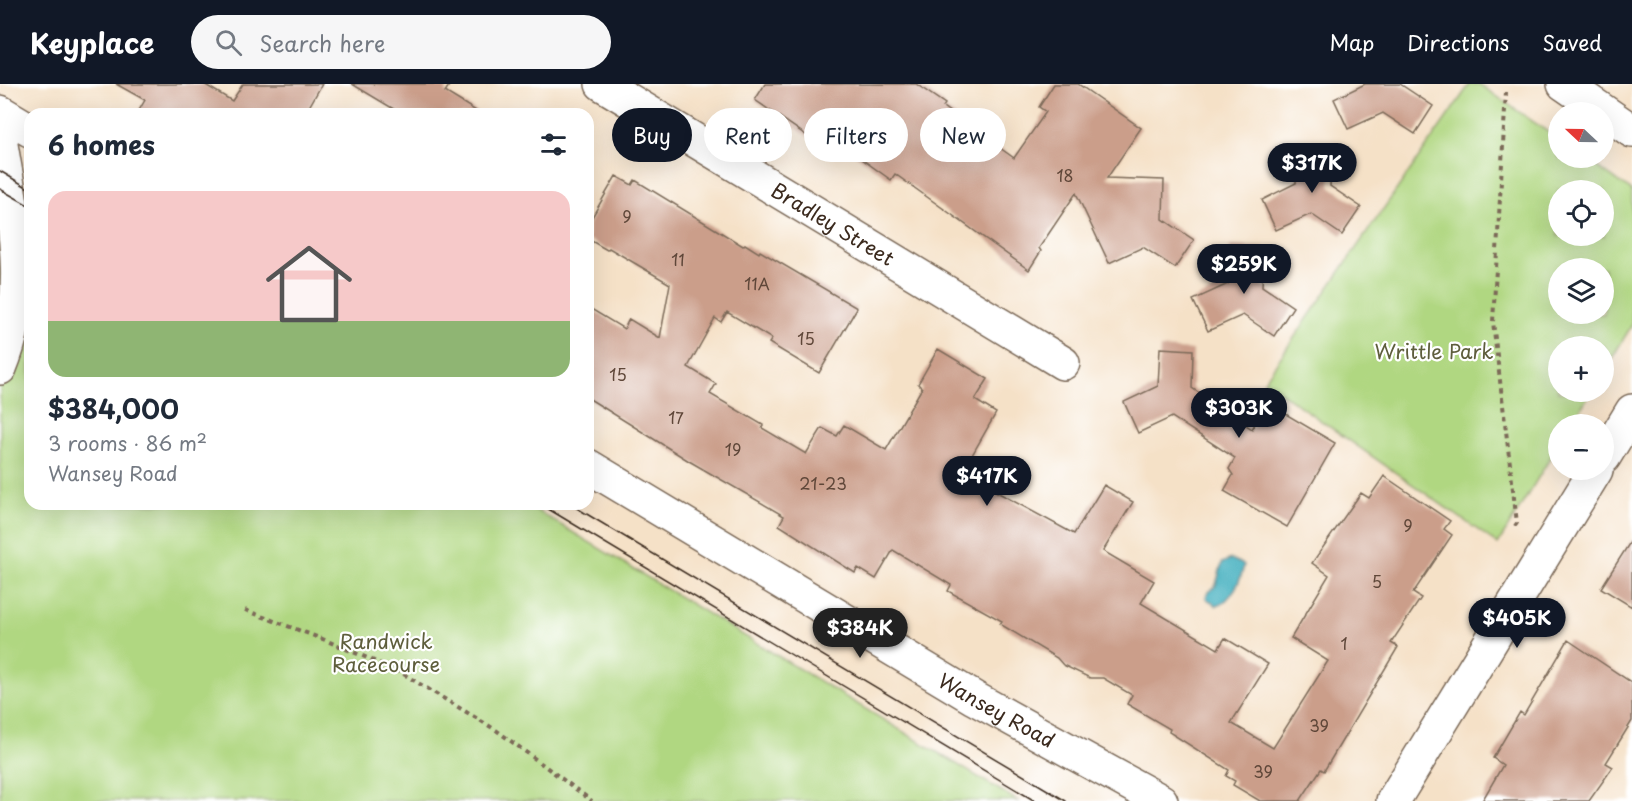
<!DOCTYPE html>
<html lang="en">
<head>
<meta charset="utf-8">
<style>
	:root { --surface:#fff; --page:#f6f6f7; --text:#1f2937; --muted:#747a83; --accent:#111827 }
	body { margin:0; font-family:"Playpen Sans",sans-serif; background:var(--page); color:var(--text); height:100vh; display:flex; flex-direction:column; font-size:22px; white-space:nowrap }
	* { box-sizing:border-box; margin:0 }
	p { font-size:20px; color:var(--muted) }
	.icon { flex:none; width:33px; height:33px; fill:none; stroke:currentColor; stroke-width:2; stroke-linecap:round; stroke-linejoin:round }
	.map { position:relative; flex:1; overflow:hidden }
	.details { position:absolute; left:24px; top:24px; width:570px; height:402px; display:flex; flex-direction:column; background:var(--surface); border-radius:18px; box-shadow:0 6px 24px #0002 }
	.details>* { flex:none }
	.top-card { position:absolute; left:612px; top:24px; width:570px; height:54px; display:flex; gap:12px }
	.needle { width:39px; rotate:292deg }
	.controls { position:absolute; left:1548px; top:18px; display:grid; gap:12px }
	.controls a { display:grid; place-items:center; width:66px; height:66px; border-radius:50%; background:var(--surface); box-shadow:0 6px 24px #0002; font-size:30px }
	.price { position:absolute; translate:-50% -51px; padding:0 14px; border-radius:21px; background:var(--accent); color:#fff; font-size:20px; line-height:39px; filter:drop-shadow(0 2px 3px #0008) }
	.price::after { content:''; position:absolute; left:50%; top:36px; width:18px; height:14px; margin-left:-9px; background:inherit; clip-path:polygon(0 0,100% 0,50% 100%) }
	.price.on { background:#222; color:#fff }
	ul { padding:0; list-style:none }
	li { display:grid; align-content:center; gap:12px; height:318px; padding:0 24px }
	li span { display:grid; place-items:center; height:186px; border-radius:18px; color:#555 }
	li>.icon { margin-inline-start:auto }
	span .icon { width:108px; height:108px; fill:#fffc; stroke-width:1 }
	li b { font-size:26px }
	h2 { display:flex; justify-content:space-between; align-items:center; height:72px; padding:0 24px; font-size:26px }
	.chip { padding:0 21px; border-radius:27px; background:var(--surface); box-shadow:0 6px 24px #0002; font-size:21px; line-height:54px }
	.chip.on { background:var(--accent); color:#fff }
	header { display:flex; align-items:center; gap:36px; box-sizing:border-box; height:84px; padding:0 30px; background:var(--accent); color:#fff }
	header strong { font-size:28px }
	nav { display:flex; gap:33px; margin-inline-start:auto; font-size:21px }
	.search { width:420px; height:54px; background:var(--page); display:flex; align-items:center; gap:15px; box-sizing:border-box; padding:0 21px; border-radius:33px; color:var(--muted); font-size:22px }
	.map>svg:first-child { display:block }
	.green { fill:#b0d781; stroke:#768050; stroke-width:1.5; fill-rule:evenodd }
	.water { fill:#40aebe; stroke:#3e6c6e; stroke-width:1.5 }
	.building { fill:#cb9e8a }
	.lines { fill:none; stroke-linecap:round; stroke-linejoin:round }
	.minor-casing { stroke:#7c6a59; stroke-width:36 }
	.path { stroke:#7c6a59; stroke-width:4; stroke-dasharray:4.5 4.5; stroke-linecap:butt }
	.minor { stroke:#fff; stroke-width:33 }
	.tram { stroke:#3b2a1e; stroke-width:1.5 }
	.labels { text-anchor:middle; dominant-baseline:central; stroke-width:4.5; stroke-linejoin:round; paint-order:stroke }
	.number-label { font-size:16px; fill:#5f4739 }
	.street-label { font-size:20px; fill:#3b2a1e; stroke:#fff }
	.park-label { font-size:20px; fill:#5e5e3c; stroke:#fff }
</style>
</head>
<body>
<header>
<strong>Keyplace</strong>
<div class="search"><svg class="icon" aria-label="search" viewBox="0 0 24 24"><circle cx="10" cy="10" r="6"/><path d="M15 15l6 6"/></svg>Search here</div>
<nav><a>Map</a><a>Directions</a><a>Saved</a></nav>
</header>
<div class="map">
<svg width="1632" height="717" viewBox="0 0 1632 717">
	<rect width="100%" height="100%" fill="#fff"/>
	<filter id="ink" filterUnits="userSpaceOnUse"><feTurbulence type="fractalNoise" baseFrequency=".0167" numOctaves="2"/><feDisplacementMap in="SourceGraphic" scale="12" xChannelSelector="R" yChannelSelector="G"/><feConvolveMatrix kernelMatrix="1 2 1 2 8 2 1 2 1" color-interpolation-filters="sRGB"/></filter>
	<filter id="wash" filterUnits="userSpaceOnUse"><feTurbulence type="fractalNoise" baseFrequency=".008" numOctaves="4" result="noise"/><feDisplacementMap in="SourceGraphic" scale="24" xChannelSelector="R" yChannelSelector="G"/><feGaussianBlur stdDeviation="1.35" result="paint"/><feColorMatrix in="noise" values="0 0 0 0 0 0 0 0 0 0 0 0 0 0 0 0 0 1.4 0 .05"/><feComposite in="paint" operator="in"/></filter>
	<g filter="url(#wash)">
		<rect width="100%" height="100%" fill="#f5e1c7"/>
		<!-- green -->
		<path class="green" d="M 1470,0 L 1479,0 L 1558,55 L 1558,74 L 1584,74 L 1632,107 L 1632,241 L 1604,287 L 1604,262 L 1558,262 L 1558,308 L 1591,308 L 1571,340 L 1558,340 L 1558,361 L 1498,460 L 1264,297 ZM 1558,106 L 1604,106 L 1604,152 L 1558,152 ZM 1558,184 L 1604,184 L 1604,230 L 1558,230 Z
			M 0,137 L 30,155 L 30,420 L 526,420 L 1018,717 L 0,717 Z"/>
		<!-- water -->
		<path class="water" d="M 1231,475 L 1244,481 C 1241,496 1232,516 1217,522 L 1206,514 L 1207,510 L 1216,501 L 1222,479 Z"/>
		<g id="blocks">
			<!-- building -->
			<path class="building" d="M 116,0 L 204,0 L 232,17 L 243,0 L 322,0 L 305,30 L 137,30 L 145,16 Z
				M 352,0 L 450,0 L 445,8 L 481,30 L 402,30 Z
				M 765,0 L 916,0 L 945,20 L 943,23 L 1014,74 L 1046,28 L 1039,23 L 1054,0 L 1078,0 L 1141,44 L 1107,94 L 1164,96 L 1163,135 L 1194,156 L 1175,184 L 1143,163 L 1109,179 L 1076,109 L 1039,164 L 1041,167 L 1029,186 L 895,90 L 891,96 L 845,63 L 839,72 L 835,71 L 755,16 Z
				M 1365,0 L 1400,0 L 1433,22 L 1415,50 L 1383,29 L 1348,45 L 1334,15 Z
				M 1298,62 L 1332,63 L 1330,102 L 1361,123 L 1342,151 L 1311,130 L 1276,146 L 1262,116 L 1296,99 Z
				M 616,92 L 632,101 L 635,96 L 743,162 L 745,160 L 759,169 L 760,167 L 857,224 L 819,289 L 769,259 L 772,255 L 727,228 L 721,238 L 715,234 L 688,283 L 716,300 L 710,310 L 763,341 L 762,344 L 806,370 L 822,344 L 837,352 L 844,341 L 886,366 L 922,304 L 918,300 L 938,265 L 988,295 L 975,316 L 996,329 L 967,380 L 1000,399 L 995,407 L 1074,450 L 1104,401 L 1133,418 L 1103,467 L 1154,497 L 1141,519 L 1218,565 L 1225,554 L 1268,580 L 1231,639 L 1273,664 L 1328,577 L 1291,554 L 1329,491 L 1312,479 L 1361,409 L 1369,414 L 1384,392 L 1450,437 L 1444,445 L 1452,451 L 1413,509 L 1421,514 L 1391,559 L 1398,563 L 1324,687 L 1321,685 L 1300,717 L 1260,717 L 1233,701 L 1235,697 L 1226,692 L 1229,686 L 1169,648 L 1170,645 L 1127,620 L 1132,611 L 1103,594 L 1090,594 L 1063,581 L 1057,574 L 1000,540 L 1002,537 L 948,507 L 951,501 L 893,466 L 876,495 L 858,484 L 855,489 L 779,441 L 784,432 L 689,377 L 588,314 L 588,223 L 624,245 L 629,235 L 660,254 L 670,200 L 609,164 L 607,166 L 588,155 L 588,140 Z
				M 1230,162 L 1264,164 L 1262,202 L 1293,223 L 1274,252 L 1243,231 L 1208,247 L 1193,216 L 1228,200 Z
				M 1160,264 L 1193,266 L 1192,304 L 1252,345 L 1267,319 L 1335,359 L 1287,443 L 1224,407 L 1233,391 L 1229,385 L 1235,374 L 1172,333 L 1138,349 L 1124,318 L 1158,302 Z
				M 1632,455 L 1632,523 L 1601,504 Z
				M 1568,556 L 1632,599 L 1632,637 L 1606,679 L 1613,683 L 1589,717 L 1482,717 L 1503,681 L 1493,674 L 1520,628 L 1524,631 Z"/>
		</g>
	</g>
	<g filter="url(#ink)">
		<use href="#blocks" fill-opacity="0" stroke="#7c6a59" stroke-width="1.5"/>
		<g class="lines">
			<defs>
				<g id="minor">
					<path id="s1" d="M 602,0 L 1063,279"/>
					<path d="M 1564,0 L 1632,47"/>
					<path d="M 0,28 L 30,46"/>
					<path d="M 0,55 C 13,133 32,207 0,284"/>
					<path d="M 1604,373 L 1632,327"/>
					<path id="s2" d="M 588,382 L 974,614 L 1161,717"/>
					<path d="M 1393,717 L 1596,386"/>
				</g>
			</defs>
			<!-- minor casing -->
			<use href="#minor" class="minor-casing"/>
			<!-- path -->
			<path class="path" d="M 1506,8 L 1493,238 L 1517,439 L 1515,442
				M 245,526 L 325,556 L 400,588 L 496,646 L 592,717"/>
			<!-- minor -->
			<use href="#minor" class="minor"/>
			<!-- tram -->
			<path class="tram" d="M 0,87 L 30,105
				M 0,105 L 30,122
				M 540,420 L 1035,717
				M 570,420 L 1066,717"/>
		</g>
	</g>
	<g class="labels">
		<!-- number labels -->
		<g class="number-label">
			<text x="1065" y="91">18</text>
			<text x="627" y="132">9</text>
			<text x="678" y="175">11</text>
			<text x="757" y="199">11A</text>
			<text x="806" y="254">15</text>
			<text x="618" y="290">15</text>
			<text x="676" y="333">17</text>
			<text x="733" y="365">19</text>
			<text x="823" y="399">21-23</text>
			<text x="1408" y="441">9</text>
			<text x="1377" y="497">5</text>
			<text x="1344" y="559">1</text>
			<text x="1319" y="641">39</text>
			<text x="1263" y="687">39</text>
		</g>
		<!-- street labels -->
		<g class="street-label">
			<text stroke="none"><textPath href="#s1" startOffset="270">Bradley Street</textPath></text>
			<text stroke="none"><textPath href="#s2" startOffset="476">Wansey Road</textPath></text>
		</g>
		<!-- park labels -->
		<g class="park-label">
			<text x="1434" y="267">Writtle Park</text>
			<text x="386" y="557">Randwick<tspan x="386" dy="23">Racecourse</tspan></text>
		</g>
	</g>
</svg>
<div class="controls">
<a><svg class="needle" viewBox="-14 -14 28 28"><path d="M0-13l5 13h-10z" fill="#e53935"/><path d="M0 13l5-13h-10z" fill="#747a83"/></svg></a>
<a><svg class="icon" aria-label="locate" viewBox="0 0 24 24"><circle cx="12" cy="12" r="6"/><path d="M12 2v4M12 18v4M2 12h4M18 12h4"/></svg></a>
<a><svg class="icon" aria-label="layers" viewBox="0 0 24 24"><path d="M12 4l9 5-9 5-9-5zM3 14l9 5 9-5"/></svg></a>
<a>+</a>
<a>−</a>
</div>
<b class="price" style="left:1312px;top:110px">$317K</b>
<b class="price" style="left:1244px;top:211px">$259K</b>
<b class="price" style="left:1239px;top:355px">$303K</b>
<b class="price" style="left:987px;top:423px">$417K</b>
<b class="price" style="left:1517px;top:565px">$405K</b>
<b class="price on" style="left:860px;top:575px">$384K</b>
<div class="top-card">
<a class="chip on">Buy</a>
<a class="chip">Rent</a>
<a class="chip">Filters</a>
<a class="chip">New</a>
</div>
<section class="details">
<h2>6 homes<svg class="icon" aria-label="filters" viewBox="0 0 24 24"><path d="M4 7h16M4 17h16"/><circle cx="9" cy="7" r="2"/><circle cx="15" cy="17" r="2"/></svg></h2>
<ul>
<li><span style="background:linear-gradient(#f6c9c9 70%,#8fb573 0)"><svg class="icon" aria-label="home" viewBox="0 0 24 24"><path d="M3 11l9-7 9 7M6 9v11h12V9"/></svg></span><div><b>$384,000</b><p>3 rooms · 86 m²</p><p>Wansey Road</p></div></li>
</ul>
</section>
</div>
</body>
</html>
